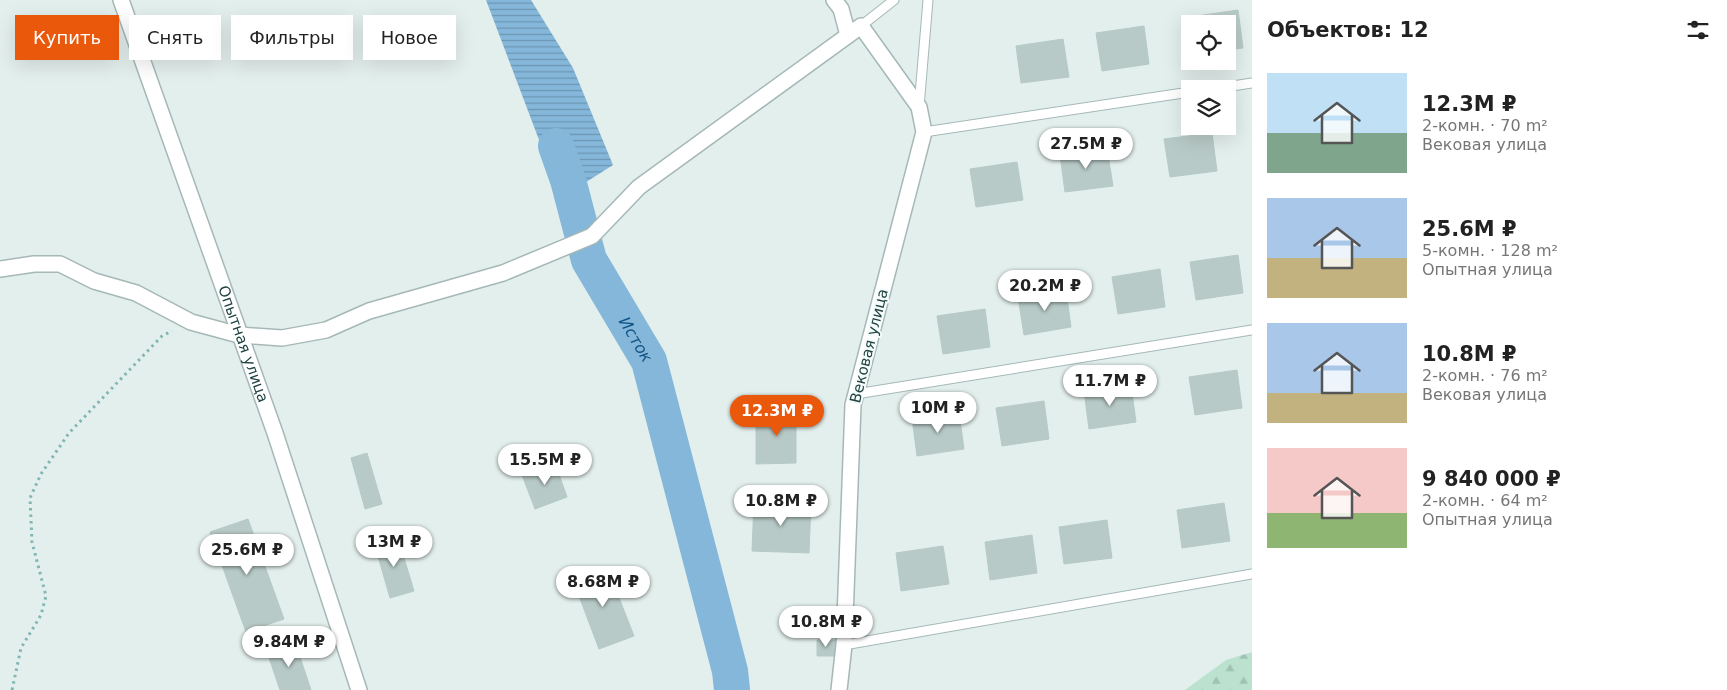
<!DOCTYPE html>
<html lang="ru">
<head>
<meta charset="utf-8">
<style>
	:root { --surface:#fff; --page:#f6f6f6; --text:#222; --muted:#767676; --accent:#ea580c }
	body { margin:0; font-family:"DejaVu Sans",sans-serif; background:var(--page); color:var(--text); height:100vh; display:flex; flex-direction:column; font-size:19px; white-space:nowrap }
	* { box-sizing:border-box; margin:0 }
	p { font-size:16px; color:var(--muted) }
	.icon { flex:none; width:28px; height:28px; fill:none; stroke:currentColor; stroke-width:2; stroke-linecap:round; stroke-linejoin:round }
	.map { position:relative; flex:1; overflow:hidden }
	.sheet { display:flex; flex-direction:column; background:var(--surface); width:475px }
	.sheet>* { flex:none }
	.top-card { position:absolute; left:15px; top:15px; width:475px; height:45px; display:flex; gap:10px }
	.fabs { position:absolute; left:1181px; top:15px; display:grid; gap:10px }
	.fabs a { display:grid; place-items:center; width:55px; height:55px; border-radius:0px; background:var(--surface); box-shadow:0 5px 20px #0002; font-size:25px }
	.price { position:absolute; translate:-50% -42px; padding:0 11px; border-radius:18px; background:#fff; color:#222; font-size:16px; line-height:32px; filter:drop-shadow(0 1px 2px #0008) }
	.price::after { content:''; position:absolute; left:50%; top:30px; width:15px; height:11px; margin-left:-8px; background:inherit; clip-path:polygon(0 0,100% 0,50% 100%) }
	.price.active { background:var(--accent); color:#fff }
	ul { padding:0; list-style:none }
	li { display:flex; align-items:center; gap:15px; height:125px; padding:0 15px }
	li span { display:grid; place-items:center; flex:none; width:140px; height:100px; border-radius:0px; color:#555 }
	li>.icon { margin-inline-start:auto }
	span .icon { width:60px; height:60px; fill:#fffc; stroke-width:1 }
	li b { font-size:21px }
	h2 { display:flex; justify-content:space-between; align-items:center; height:60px; padding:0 15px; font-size:21px }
	.pill { padding:0 18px; border-radius:0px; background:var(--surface); box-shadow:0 5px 20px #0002; font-size:18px; line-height:45px }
	.pill.active { background:var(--accent); color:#fff }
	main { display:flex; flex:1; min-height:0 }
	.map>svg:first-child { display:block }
	.forest { fill:url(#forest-firs) }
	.water { fill:url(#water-rules) }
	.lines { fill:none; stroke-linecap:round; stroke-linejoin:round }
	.river { stroke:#85b7da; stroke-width:36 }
	.building { fill:#b8cac7; stroke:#b5cac6 }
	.service-casing { stroke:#a5b8b7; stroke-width:11 }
	.minor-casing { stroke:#a5b8b7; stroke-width:18 }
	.path { stroke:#80b6b3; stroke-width:3; stroke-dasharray:2.5 4; stroke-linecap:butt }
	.service { stroke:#fff; stroke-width:9 }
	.minor { stroke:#fff; stroke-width:15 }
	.labels { text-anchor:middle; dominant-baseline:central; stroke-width:4; stroke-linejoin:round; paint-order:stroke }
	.street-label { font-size:15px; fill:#204343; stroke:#f5fbf9 }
	.water-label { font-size:16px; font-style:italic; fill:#125587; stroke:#f5fbf9 }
</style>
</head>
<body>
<main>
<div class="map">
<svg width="1252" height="690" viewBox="0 0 1252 690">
	<defs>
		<pattern id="forest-firs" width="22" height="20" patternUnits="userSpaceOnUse" patternTransform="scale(1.25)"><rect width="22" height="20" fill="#bae2cf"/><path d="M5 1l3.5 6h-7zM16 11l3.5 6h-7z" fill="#a0c3b3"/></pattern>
		<pattern id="water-rules" width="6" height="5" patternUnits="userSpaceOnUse" patternTransform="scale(1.25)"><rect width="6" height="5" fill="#85b7da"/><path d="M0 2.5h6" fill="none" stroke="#6c96b2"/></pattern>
	</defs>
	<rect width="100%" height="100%" fill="#e3efed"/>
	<!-- forest -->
	<path class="forest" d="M 1252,652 L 1252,690 L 1185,690 L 1226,660 Z"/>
	<!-- water -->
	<path class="water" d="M 486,0 L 531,0 L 573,68 L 613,165 L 561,198 Z"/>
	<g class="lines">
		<!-- river -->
		<path class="river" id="s1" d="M 556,146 L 568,180 L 589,260 L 649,361 L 730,671 L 732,690"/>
	</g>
	<!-- building -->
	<path class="building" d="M 1238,10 L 1243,48 L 1228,50 L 1228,24 L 1191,24 L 1190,17 Z
		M 1144,26 L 1149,64 L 1102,71 L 1096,33 Z
		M 1063,39 L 1069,77 L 1021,83 L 1016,46 Z
		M 1212,133 L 1217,171 L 1170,177 L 1164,139 Z
		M 1107,148 L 1113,186 L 1065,192 L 1060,155 Z
		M 1017,162 L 1023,200 L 976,207 L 970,169 Z
		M 1238,255 L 1243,293 L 1196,300 L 1190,262 Z
		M 1160,269 L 1165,307 L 1118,314 L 1112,277 Z
		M 1066,290 L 1071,327 L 1024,335 L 1018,297 Z
		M 985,309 L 990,347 L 943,354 L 937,316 Z
		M 1237,370 L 1242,408 L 1195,415 L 1189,377 Z
		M 1131,385 L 1136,422 L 1089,429 L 1084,391 Z
		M 1044,401 L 1049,439 L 1002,446 L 996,408 Z
		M 762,409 L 799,409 L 799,423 L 796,423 L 796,463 L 756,464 L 756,424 L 763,424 Z
		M 959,412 L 964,449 L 917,456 L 912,418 Z
		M 367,453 L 382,504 L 365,509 L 351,458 Z
		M 555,463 L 567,497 L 535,509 L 522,475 Z
		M 754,501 L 811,503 L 809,553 L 752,551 Z
		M 1224,503 L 1230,541 L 1182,548 L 1177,510 Z
		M 248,519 L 284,619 L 246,632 L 210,532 Z
		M 1107,520 L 1112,558 L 1064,564 L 1059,527 Z
		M 1032,535 L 1037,573 L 990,580 L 985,542 Z
		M 398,538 L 414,591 L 390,598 L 375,546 Z
		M 943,546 L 949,584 L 901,591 L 896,553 Z
		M 607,567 L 634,636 L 599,649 L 573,580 Z
		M 817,640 L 835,640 L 835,656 L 817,656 Z
		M 295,642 L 311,690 L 280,690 L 267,652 Z"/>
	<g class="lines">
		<defs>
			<path id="service" d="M 861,26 L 894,0
				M 1213,89 L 1252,83
				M 919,107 L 928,0
				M 924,132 L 1190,92
				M 856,394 L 1252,330
				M 844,645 L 1252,574"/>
			<g id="minor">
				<path id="s2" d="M 121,0 L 275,433 L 359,690"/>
				<path d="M 834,0 L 841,9 L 848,35"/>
				<path d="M 0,269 L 34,264 L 60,264 L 94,281 L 136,293 L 191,322 L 239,335 L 282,338 L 326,330 L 369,311 L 503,273 L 592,236 L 639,187 L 861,26 L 919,107 L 924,132 L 853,405 L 844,645 L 839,690"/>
			</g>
		</defs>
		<!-- service casing -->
		<use href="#service" class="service-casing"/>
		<!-- minor casing -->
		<use href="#minor" class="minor-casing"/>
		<!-- path -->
		<path class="path" d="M 12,690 L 21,648 L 41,615 L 46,596 L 32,542 L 30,498 L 41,474 L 69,433 L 162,336 L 172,331"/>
		<!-- service -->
		<use href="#service" class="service"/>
		<!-- minor -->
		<use href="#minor" class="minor"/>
	</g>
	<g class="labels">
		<!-- street labels -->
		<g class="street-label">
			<text stroke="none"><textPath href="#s2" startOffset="365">Опытная улица</textPath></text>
			<text transform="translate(869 346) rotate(-76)">Вековая улица</text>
		</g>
		<!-- water labels -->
		<g class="water-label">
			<text stroke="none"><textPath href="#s1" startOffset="211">Исток</textPath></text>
		</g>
	</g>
</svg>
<div class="fabs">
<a><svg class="icon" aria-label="locate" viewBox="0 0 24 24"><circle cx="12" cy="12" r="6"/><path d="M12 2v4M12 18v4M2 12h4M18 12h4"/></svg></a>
<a><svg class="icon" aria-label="layers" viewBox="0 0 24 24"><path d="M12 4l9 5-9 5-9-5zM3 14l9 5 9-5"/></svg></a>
</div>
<b class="price" style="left:1086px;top:170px">27.5M ₽</b>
<b class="price" style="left:1045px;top:312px">20.2M ₽</b>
<b class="price" style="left:1110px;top:407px">11.7M ₽</b>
<b class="price" style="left:938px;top:434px">10M ₽</b>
<b class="price active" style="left:777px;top:437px">12.3M ₽</b>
<b class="price" style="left:545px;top:486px">15.5M ₽</b>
<b class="price" style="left:781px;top:527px">10.8M ₽</b>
<b class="price" style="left:394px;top:568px">13M ₽</b>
<b class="price" style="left:247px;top:576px">25.6M ₽</b>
<b class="price" style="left:603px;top:608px">8.68M ₽</b>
<b class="price" style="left:826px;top:648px">10.8M ₽</b>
<b class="price" style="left:289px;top:668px">9.84M ₽</b>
<div class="top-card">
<a class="pill active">Купить</a>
<a class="pill">Снять</a>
<a class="pill">Фильтры</a>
<a class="pill">Новое</a>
</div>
</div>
<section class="sheet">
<h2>Объектов: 12<svg class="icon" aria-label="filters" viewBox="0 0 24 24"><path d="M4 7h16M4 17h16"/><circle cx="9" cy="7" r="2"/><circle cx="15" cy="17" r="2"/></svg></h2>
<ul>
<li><span style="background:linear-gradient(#bfe0f5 60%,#7fa58c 0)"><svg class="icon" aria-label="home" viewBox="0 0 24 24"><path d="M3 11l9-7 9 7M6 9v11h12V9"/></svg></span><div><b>12.3M ₽</b><p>2-комн. · 70 m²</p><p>Вековая улица</p></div></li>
<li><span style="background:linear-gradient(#a9c7e8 60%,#c2b280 0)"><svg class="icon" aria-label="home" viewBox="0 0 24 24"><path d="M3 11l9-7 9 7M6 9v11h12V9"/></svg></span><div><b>25.6M ₽</b><p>5-комн. · 128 m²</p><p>Опытная улица</p></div></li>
<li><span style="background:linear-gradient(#a9c7e8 70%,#c2b280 0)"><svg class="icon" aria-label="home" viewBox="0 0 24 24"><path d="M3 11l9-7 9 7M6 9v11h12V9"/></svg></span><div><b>10.8M ₽</b><p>2-комн. · 76 m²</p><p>Вековая улица</p></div></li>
<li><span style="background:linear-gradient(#f6c9c9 65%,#8fb573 0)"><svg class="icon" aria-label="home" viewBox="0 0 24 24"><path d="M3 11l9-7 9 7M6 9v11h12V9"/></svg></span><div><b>9 840 000 ₽</b><p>2-комн. · 64 m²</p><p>Опытная улица</p></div></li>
</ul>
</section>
</main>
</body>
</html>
